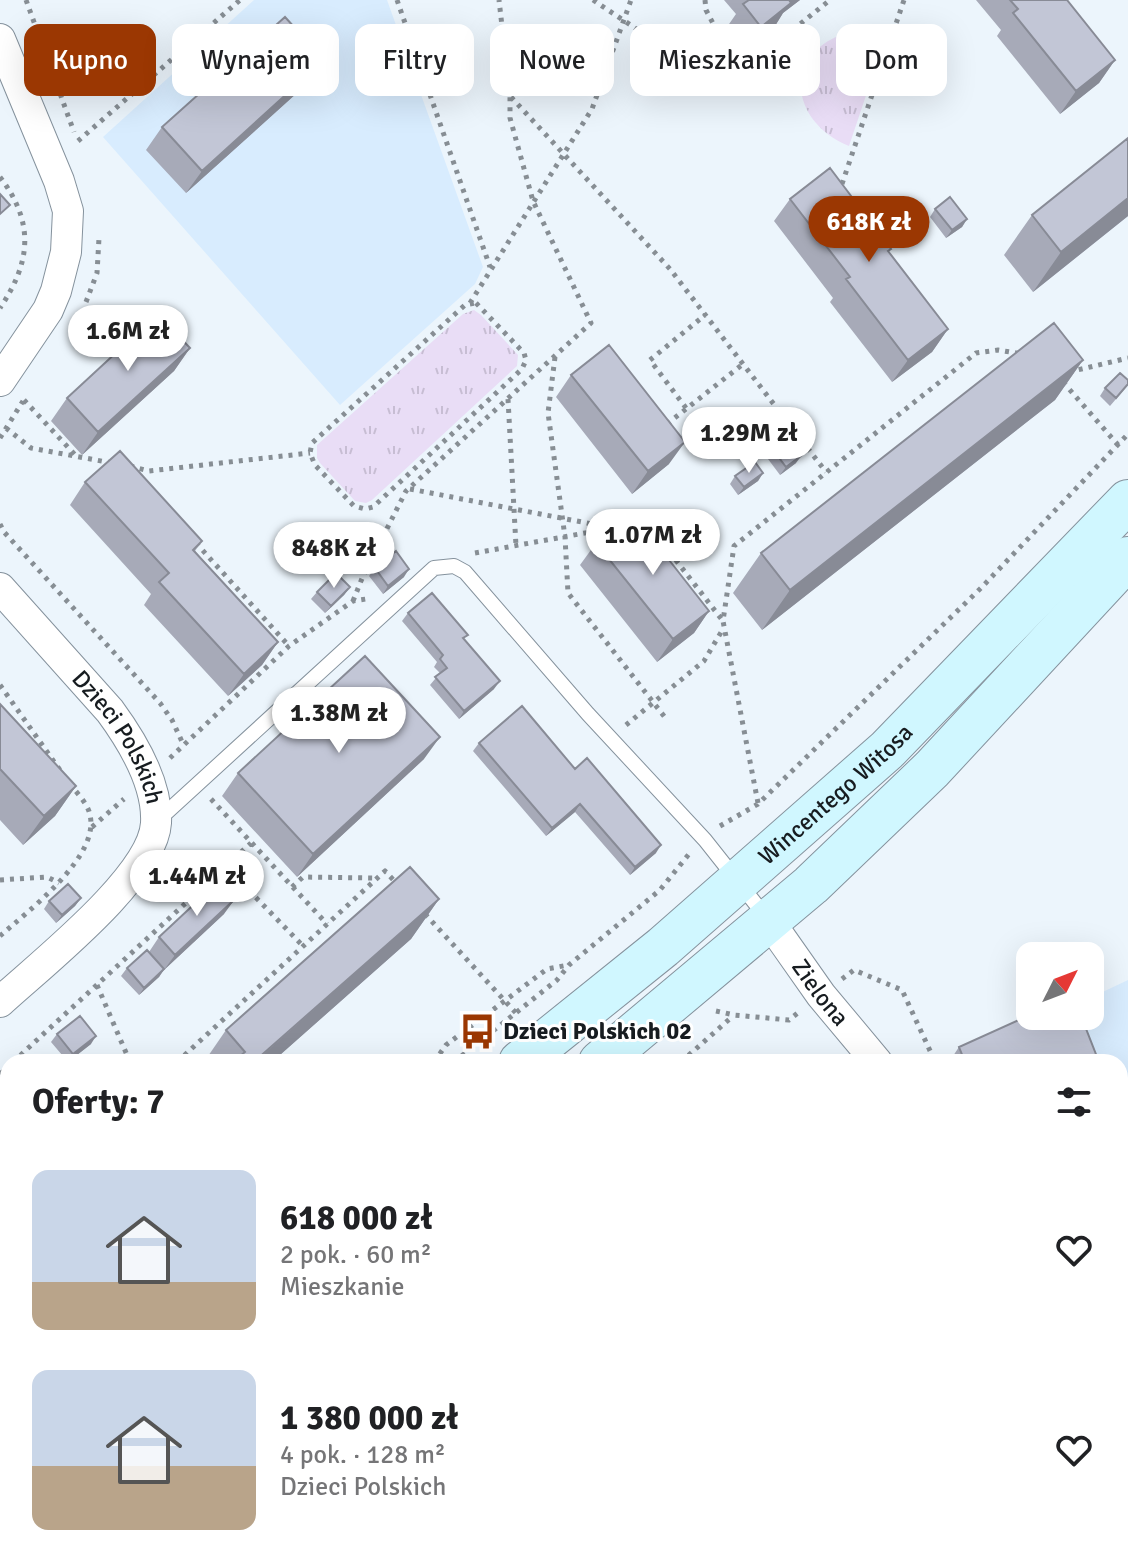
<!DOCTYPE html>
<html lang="pl">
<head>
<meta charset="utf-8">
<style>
	:root { --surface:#fff; --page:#f6f6f6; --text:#202124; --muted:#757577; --accent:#9b3702 }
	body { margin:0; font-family:Signika,sans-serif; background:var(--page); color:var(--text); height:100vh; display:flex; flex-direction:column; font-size:30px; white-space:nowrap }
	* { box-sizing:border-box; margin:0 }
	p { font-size:26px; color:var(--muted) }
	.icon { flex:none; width:44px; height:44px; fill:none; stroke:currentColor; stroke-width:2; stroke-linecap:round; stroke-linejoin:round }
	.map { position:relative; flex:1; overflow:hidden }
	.side { position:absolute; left:0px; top:1054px; width:1128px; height:514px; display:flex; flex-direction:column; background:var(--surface); border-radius:24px 24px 0 0; box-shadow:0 8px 32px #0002 }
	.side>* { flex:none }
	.banner { position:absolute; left:24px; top:24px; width:1080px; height:72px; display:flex; gap:16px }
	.needle { width:52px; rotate:48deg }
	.tools { position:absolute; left:1016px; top:942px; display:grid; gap:16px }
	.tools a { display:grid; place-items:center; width:88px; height:88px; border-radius:16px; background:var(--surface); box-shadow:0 8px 32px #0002; font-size:40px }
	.price { position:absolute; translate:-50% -68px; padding:0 18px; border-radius:28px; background:#fff; color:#222; font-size:26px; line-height:52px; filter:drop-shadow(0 2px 4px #0008) }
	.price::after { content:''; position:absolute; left:50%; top:48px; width:24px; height:18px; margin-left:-12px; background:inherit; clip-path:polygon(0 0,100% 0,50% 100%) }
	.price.current { background:var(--accent); color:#fff }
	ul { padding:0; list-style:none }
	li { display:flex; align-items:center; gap:24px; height:200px; padding:0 32px }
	li span { display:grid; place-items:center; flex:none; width:224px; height:160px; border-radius:16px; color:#555 }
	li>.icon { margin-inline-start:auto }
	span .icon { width:96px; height:96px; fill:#fffc; stroke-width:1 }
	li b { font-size:34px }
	h2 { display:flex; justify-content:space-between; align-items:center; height:96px; padding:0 32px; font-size:34px }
	.chip { padding:0 28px; border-radius:16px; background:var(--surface); box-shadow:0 8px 32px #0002; font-size:28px; line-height:72px }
	.chip.current { background:var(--accent); color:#fff }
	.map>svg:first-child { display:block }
	.built { fill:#d8ecfe }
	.park { fill:url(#park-tufts) }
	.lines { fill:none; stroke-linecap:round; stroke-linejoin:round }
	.lane-casing { stroke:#85929d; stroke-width:16 }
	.street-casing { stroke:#85929d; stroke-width:32 }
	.secondary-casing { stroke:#85929d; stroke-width:44 }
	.path { stroke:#878e94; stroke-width:5; stroke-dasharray:4 6; stroke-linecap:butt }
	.lane { stroke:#fff; stroke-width:14 }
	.street { stroke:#fff; stroke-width:30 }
	.secondary { stroke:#d0f7ff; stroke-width:42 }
	.wall { fill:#a7aab8 }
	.shaded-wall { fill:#888b96 }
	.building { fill:#c2c6d6; stroke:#888b96; stroke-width:2 }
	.labels { text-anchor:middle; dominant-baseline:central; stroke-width:6; stroke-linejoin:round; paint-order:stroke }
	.street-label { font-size:24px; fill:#171c20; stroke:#fff }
	.poi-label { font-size:24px; font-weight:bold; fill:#171c20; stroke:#fff; text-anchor:start }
</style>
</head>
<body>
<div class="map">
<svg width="1128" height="1567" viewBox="0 0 1128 1567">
	<defs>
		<pattern id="park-tufts" width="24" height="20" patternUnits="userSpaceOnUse" patternTransform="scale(2)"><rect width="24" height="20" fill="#e9ddf6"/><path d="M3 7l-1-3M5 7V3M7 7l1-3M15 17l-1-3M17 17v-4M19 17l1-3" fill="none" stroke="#c7bdd3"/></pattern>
	</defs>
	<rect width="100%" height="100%" fill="#ecf5fc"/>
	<!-- built -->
	<path class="built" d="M 254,0 L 387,0 L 483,267 L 475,284 L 340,405 L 103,137 Z
		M 1128,980 L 1128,1431 L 1120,1434 L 1120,1062 L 952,1062 L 1051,1016 L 1090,1016 L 1090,998 Z"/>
	<!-- park -->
	<path class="park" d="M 849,32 L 872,32 L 886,36 L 849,146 C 788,121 782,52 849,32 Z
		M 474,310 L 481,315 L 518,355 L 517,366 L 372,500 L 366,503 L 355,501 L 320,463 L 317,458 L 317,445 L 463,314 Z"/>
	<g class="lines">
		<defs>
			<path id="lane" d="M 156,822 L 434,568 L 454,566 L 465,572 L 588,714 L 705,840 L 766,917
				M 63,1567 L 72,1560"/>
			<g id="street">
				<path d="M 0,39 L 59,181 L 68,211 L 66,252 L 56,291 L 48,310 L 0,381"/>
				<path id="s1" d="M 0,588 L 110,711 C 132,741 158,784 156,823 C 153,877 40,965 0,1002"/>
				<path id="s2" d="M 769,921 L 821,995 L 877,1062"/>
				<path d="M 1075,1560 L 1078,1567"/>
			</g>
			<g id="secondary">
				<path id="s3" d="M 520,1062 L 663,947 L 887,750 L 1128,501"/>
				<path d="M 600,1062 L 811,885 L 932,769 L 1128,558"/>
				<path d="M 0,1475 L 8,1468"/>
				<path d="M 0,1519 L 8,1513"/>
			</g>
		</defs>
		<!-- lane casing -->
		<use href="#lane" class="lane-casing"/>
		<!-- street casing -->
		<use href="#street" class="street-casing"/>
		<!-- secondary casing -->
		<use href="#secondary" class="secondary-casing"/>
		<!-- path -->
		<path class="path" d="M 26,0 L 74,132
			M 397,0 L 490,267
			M 593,0 L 677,56 L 748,89 L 739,73
			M 705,0 L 706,10 L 739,73 L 830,0
			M 37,27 L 136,67 L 148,80
			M 748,89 L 765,82
			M 511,97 L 670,269 L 826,472
			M 78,141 L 240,0
			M 0,177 C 35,223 31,262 0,308
			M 842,184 L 904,0
			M 86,302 L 97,273 L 99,238
			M 470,303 L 592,109 L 631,0
			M 476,303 L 524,353 L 526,360 L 522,369 L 373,507 L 365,509 L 354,506 L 315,465 L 310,453 L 312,443 L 465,305 Z
			M 555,357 L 548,413 L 565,537 L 568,593 L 667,720
			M 1069,372 L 1128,358
			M 1063,382 L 1118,445
			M 508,399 L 516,546
			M 24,400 L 78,458
			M 686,408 L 650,360 L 705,315
			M 667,424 L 743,364
			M 6,428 L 31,448 L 112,463
			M 0,438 L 23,401
			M 130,466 L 149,471 L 310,453
			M 410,489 L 613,528 L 637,510 L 723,621
			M 0,524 L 4,532 L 160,703 L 172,720 L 184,746
			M 196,543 L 289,646
			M 475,553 L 607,529
			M 353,601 L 363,576 L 406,491 L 591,323 L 533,201 L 510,118 L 510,96 L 499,0
			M 0,685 L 62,773
			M 626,725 L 704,661 L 723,629
			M 170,758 L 289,646 L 353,601 L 366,599
			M 211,799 L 327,924
			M 758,803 L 723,621 L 734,546 L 976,353 L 998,350 L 1022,354
			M 720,826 L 758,804 L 981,588 L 1128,434
			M 92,827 L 124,799
			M 235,876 L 303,946
			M 0,880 L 47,877 L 59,883
			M 292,887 L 303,877 L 375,878
			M 425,914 L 516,1013
			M 0,936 C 28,911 100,857 90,815 C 88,804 77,793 70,784
			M 842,979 L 854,970 L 902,990 L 932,1055 L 929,1062
			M 97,985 L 130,1062
			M 716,1011 L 734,1015 L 789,1020 L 799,1012
			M 13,1062 L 251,843
			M 177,1062 L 385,871 L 399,886
			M 434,1062 L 446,1045 L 547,969 L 568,965
			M 454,1062 L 557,980 L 569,965 L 660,890 L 689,854
			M 681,1062 L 733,1016
			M 0,1074 L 8,1067
			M 0,1411 L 8,1405
			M 4,1567 L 12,1560
			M 115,1567 L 124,1560"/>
		<!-- lane -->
		<use href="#lane" class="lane"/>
		<!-- street -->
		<use href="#street" class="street"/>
		<!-- secondary -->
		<use href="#secondary" class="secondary"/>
	</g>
	<!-- wall -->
	<path class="wall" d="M 724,0 L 800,0 L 783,13 L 775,26 L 745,49 L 727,27 L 736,14 Z
		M 976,0 L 1067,0 L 1115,60 L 1099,83 L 1060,114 L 997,36 L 1001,30 Z
		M 324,60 L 308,83 L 186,193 L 146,150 L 162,127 Z
		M 790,199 L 889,252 L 948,329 L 932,352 L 892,382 L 830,302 L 833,298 L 774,221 Z
		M 935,209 L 967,219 L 962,227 L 946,238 L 930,217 Z
		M 1032,215 L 1128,216 L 1033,292 L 1004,255 Z
		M 190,348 L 174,371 L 82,455 L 51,421 L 67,398 Z
		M 1083,360 L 1055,400 L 762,630 L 733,593 L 761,553 Z
		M 571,375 L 669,464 L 632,494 L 556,397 Z
		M 1128,380 L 1128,385 L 1110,406 L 1100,396 L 1105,388 Z
		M 771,447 L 796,463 L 780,475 L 765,455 Z
		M 763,473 L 758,481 L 738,495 L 730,484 L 735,476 Z
		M 85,482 L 202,541 L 195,551 L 278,642 L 262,665 L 228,696 L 144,605 L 151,594 L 70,505 Z
		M 596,543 L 709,611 L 694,633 L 657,662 L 580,565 Z
		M 375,568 L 404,577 L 383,594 L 369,576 Z
		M 350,587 L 344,595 L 325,613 L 311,599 L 317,592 Z
		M 408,613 L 464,639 L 494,689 L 459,719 L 430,685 L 440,673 L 434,667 L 437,662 L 402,621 Z
		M 0,704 L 76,786 L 55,816 L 23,845 L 0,820 Z
		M 479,743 L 575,769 L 656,853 L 630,875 L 575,812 L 546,836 L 473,751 Z
		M 424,759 L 297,877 L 222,796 L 238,773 Z
		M 238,877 L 227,890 L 224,914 L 164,970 L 159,977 L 139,995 L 121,976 L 127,968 L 149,952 L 159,937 L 212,887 L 217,880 Z
		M 81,898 L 75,906 L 56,923 L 44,909 L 49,901 Z
		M 439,899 L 411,939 L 272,1062 L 204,1062 L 226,1030 Z
		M 57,1034 L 91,1044 L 68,1062 L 51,1042 Z
		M 959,1047 L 1099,1062 L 949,1062 Z
		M 1128,1500 L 1128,1567 L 1114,1567 L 1111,1560 L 1120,1560 L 1120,1508 L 1125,1501 Z
		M 1001,1560 L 1040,1560 L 1043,1567 L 1004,1567 Z"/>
	<!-- shaded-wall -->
	<path class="shaded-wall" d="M 788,0 L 800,0 L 783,13 L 775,26 L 745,49 L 761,27 Z
		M 324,60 L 308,83 L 186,193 L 202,171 Z
		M 1115,60 L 1099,83 L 1060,114 L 1076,91 Z
		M 1128,198 L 1128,216 L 1033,292 L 1061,252 Z
		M 967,219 L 962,227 L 946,238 L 952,230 Z
		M 948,329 L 932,352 L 892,382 L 908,360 Z
		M 190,348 L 174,371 L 82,455 L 98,432 Z
		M 1083,360 L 1055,400 L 762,630 L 790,590 Z
		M 685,442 L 669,464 L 632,494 L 648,471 Z
		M 802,455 L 796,463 L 780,475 L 786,467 Z
		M 763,473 L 758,481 L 738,495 L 744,487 Z
		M 409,569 L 404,577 L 383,594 L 388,586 Z
		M 350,587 L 344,595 L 325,613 L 331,606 Z
		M 709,611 L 694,633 L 657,662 L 673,639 Z
		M 278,642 L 262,665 L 228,696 L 244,674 Z
		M 500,681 L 494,689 L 459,719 L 464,711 Z
		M 440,737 L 424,759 L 297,877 L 313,854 Z
		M 76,786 L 55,816 L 23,845 L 44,816 Z
		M 580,804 L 575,812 L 546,836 L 552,828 Z
		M 661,845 L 656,853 L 630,875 L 635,867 Z
		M 81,898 L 75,906 L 56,923 L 62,915 Z
		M 235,899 L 224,914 L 164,970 L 175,955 Z
		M 439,899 L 411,939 L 272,1062 L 255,1062 Z
		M 164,969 L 159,977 L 139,995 L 144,988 Z
		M 96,1036 L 91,1044 L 68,1062 L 73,1054 Z
		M 8,1199 L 8,1213 L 0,1220 L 0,1207 Z
		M 1128,1384 L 1128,1400 L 1120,1403 L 1120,1387 Z
		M 490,1560 L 504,1560 L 499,1567 L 462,1567 Z"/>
	<!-- building -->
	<path class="building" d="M 749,0 L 789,0 L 791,3 L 761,27 L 743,4 Z
		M 1010,0 L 1067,0 L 1115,60 L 1076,91 L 1013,13 L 1018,9 Z
		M 285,17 L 324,60 L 202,171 L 162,127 Z
		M 1128,138 L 1128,198 L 1061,252 L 1032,215 Z
		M 830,168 L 891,249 L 888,251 L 948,329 L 908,360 L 846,279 L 850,277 L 790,199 Z
		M 0,194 L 10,205 L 0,214 Z
		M 950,197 L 967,219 L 952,230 L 935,209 Z
		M 158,314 L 190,348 L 98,432 L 67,398 Z
		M 1054,323 L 1083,360 L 790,590 L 761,553 Z
		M 609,345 L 685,442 L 648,471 L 571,375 Z
		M 1120,373 L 1128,380 L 1128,384 L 1116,398 L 1105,388 Z
		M 787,435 L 802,455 L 786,467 L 771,447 Z
		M 120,451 L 202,541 L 193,550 L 278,642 L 244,674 L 159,582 L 169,573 L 85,482 Z
		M 755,462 L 763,473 L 744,487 L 735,476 Z
		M 633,514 L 709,611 L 673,639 L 596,543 Z
		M 396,551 L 409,569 L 388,586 L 375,568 Z
		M 336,573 L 350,587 L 331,606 L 317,592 Z
		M 432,593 L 468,635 L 463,638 L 500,681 L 464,711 L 435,677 L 447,668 L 440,659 L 443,655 L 408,613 Z
		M 365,656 L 440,737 L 313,854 L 238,773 Z
		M 0,704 L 76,786 L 44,816 L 0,769 Z
		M 522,706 L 575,769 L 587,758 L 661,845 L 635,867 L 580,804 L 552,828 L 479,743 Z
		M 410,867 L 439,899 L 256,1060 L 258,1062 L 233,1062 L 245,1052 L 226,1030 Z
		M 230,868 L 238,877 L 226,889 L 217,880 Z
		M 219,881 L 235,899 L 175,955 L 159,937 Z
		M 68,884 L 81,898 L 62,915 L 49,901 Z
		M 147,950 L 164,969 L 144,988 L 127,968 Z
		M 1030,1015 L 1030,1016 L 1081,1016 L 1099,1062 L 965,1062 L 959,1047 Z
		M 80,1016 L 96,1036 L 73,1054 L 57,1034 Z
		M 1120,1116 L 1128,1136 L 1128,1384 L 1120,1387 Z
		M 8,1140 L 8,1199 L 0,1207 L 0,1147 Z
		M 1128,1528 L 1128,1560 L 1120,1541 L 1120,1531 Z
		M 365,1560 L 490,1560 L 462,1567 L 340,1567 Z
		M 1010,1560 L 1040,1560 L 1043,1567 L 1012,1567 Z"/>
	<!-- icons -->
	<defs>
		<symbol id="bus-bare" viewBox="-9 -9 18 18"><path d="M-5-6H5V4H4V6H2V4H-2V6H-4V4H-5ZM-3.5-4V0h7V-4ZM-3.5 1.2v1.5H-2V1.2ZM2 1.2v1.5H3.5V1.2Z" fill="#9b3702" stroke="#fff" stroke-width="2.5" paint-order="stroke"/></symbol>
	</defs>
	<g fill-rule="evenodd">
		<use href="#bus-bare" x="452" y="1006" width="51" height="51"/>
	</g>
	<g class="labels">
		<!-- street labels -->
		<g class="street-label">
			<text stroke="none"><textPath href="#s1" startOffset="192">Dzieci Polskich</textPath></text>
			<text stroke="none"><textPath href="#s3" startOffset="414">Wincentego Witosa</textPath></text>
			<text stroke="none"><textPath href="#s2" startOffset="88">Zielona</textPath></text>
		</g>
		<!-- poi labels -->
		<g class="poi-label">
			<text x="503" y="1031">Dzieci Polskich 02</text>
		</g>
	</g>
</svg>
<div class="tools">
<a><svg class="needle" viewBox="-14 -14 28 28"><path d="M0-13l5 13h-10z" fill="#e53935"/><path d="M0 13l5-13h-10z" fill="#757577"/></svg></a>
</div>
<b class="price current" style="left:869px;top:264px">618K zł</b>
<b class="price" style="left:128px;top:373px">1.6M zł</b>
<b class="price" style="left:749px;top:475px">1.29M zł</b>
<b class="price" style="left:653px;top:577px">1.07M zł</b>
<b class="price" style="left:334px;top:590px">848K zł</b>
<b class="price" style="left:339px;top:755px">1.38M zł</b>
<b class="price" style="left:197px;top:918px">1.44M zł</b>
<div class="banner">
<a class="chip current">Kupno</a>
<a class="chip">Wynajem</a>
<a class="chip">Filtry</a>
<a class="chip">Nowe</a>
<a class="chip">Mieszkanie</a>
<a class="chip">Dom</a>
</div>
<section class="side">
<h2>Oferty: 7<svg class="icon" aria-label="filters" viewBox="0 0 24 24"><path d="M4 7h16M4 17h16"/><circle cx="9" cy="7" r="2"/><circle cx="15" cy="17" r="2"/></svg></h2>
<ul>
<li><span style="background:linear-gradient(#c9d6e8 70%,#b9a48a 0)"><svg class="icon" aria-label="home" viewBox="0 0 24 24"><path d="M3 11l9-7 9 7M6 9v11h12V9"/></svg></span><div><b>618 000 zł</b><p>2 pok. · 60 m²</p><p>Mieszkanie</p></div><svg class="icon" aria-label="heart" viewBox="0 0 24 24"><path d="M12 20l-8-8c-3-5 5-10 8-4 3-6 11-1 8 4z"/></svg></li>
<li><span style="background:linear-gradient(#c9d6e8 60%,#b9a48a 0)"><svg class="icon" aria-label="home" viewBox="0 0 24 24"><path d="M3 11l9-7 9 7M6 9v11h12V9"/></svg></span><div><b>1 380 000 zł</b><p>4 pok. · 128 m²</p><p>Dzieci Polskich</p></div><svg class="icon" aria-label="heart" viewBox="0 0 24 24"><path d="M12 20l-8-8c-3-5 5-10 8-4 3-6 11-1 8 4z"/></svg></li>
</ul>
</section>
</div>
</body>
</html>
